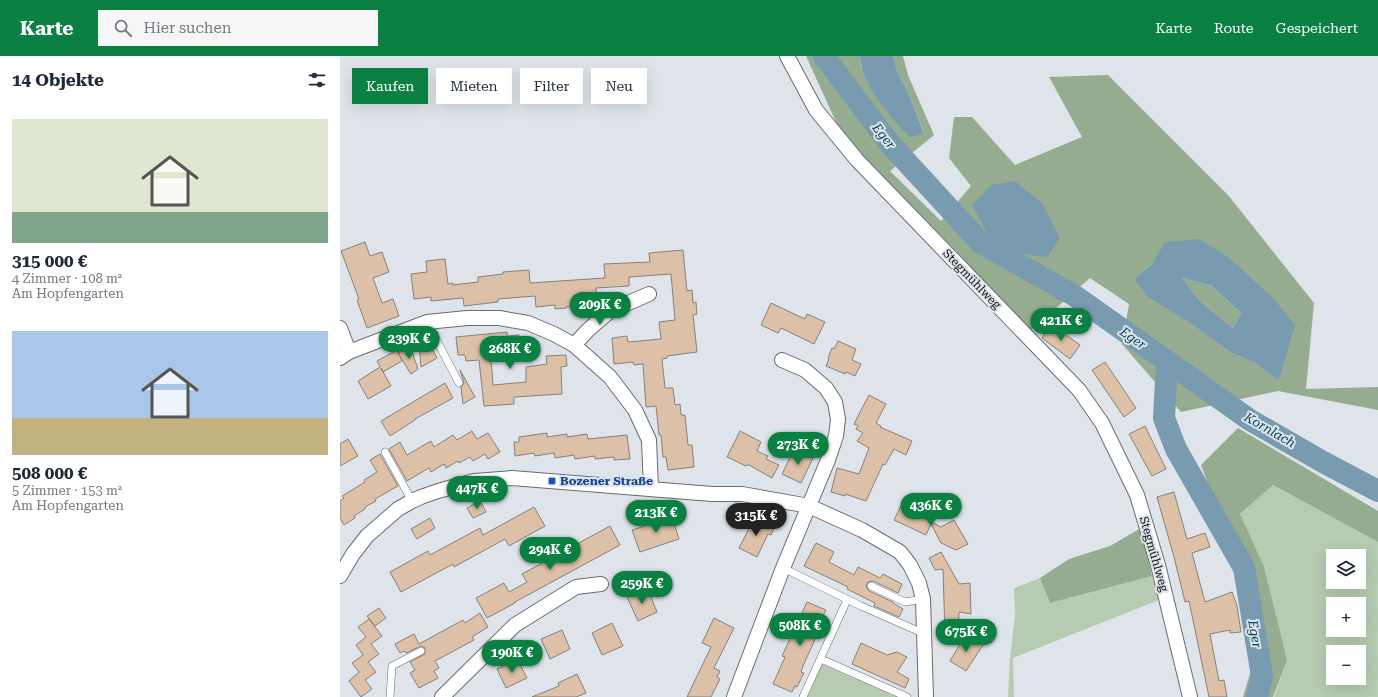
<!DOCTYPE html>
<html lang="de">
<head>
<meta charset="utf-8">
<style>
	:root { --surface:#fff; --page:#f6f6f7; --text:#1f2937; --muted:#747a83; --accent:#0b8043 }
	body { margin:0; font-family:"Roboto Serif",serif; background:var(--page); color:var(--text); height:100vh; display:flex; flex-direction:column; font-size:15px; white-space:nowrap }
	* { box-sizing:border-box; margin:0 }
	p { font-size:13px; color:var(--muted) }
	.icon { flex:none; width:22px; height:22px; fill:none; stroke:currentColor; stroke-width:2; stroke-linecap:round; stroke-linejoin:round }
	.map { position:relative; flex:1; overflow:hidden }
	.side { display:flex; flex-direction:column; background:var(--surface); width:340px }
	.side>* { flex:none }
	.guide { position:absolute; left:12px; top:12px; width:380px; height:36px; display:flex; gap:8px }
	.buttons { position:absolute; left:986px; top:493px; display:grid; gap:8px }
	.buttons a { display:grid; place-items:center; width:40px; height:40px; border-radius:0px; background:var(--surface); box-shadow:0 4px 16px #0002; font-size:20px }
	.price { position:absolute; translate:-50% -34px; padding:0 9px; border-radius:14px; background:var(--accent); color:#fff; font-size:13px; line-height:26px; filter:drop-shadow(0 1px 2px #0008) }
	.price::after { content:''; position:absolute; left:50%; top:24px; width:12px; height:9px; margin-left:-6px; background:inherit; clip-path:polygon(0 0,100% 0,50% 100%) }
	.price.current { background:#222; color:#fff }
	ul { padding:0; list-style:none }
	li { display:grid; align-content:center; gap:8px; height:212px; padding:0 12px }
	li span { display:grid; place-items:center; height:124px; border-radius:0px; color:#555 }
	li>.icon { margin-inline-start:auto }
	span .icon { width:72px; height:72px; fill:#fffc; stroke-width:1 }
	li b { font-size:17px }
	h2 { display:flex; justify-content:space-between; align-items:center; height:48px; padding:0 12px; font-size:17px }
	.pill { padding:0 14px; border-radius:0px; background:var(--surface); box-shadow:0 4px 16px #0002; font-size:14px; line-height:36px }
	.pill.current { background:var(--accent); color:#fff }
	header { display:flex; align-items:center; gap:24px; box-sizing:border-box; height:56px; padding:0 20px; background:var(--accent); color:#fff }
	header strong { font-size:19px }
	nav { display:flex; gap:22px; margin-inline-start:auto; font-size:14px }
	.search { width:280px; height:36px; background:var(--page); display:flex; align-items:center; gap:10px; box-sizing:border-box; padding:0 14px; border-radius:0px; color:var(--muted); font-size:15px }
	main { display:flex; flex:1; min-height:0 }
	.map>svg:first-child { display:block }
	.green { fill:#b6cbb2; fill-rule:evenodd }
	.forest { fill:#95ac90; fill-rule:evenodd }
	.water { fill:#799baf; fill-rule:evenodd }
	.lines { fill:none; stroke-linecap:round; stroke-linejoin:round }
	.river { stroke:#799baf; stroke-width:22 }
	.building { fill:#dcc0a7; stroke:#86817b }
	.service-casing { stroke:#686c72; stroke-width:8 }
	.minor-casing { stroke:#686c72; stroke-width:16 }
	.service { stroke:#fff; stroke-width:7 }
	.minor { stroke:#fff; stroke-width:14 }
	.transit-dot { fill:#1a4fb4; stroke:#dfe4eb; stroke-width:1.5 }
	.labels { text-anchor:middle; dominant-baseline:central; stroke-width:4; stroke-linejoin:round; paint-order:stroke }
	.street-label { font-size:12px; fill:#121416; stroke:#dfe4eb }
	.transit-label { font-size:12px; font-weight:bold; fill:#164399; stroke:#dfe4eb; text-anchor:start }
	.water-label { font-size:13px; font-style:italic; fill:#004460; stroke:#dfe4eb }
</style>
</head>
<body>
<header>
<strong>Karte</strong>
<div class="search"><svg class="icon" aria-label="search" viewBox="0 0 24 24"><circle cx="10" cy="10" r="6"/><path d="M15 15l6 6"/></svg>Hier suchen</div>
<nav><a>Karte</a><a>Route</a><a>Gespeichert</a></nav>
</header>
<main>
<section class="side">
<h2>14 Objekte<svg class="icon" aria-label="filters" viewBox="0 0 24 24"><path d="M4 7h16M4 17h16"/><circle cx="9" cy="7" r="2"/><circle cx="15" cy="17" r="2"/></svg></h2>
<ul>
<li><span style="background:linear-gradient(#dfe7d0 75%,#7fa58c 0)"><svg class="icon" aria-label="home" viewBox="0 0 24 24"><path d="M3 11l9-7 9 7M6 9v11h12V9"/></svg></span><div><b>315 000 €</b><p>4 Zimmer · 108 m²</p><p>Am Hopfengarten</p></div></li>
<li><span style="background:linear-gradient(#a9c7e8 70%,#c2b280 0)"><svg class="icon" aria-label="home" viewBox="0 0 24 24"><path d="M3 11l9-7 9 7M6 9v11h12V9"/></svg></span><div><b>508 000 €</b><p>5 Zimmer · 153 m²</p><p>Am Hopfengarten</p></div></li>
</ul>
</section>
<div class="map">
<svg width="1038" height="641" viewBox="0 0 1038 641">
	<rect width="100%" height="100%" fill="#dfe4eb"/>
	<!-- green -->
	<path class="green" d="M 933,429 L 1038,486 L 1038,641 L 934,641 L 947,604 L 900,458 ZM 993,500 L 1019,500 L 1019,526 L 993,526 ZM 993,548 L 1019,548 L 1019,574 L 993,574 ZM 993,596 L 1019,596 L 1019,622 L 993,622 Z
		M 812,520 L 819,544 L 673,602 L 674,641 L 668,641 L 670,603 L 675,559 L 674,532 L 700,522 L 710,547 Z
		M 481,608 L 558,641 L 466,641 Z"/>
	<!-- forest -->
	<path class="forest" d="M 466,0 L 519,0 L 521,11 L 570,82 L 584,76 L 569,39 L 558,17 L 553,0 L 563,0 L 568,19 L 594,79 L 550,115 L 601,165 L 631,130 L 609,102 L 614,61 L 632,61 L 675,109 L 742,81 L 709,21 L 768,19 L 888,139 L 974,247 L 966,333 L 1038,331 L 1038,354 L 938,335 L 841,356 L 782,288 L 789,248 L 750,222 L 689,276 L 618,197 L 501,77 ZM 813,207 L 933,242 L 942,312 L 939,323 L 916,308 L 890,296 L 794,223 Z
		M 842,222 L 872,230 L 901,257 L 893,272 L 860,245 Z
		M 898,372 L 1038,455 L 1038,486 L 933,429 L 900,458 L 924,511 L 947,604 L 933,641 L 903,641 L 915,601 L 900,513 L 861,409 Z
		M 801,472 L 812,520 L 710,547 L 700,522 L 729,503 L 770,490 Z"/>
	<!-- water -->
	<path class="water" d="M 519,0 L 553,0 L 558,17 L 569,39 L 584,77 L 570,82 C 548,57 525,34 519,0 Z
		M 675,125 L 702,147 L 720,182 L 707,202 L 682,197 L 648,179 L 632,149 L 651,129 Z
		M 859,183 L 888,201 L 933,242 L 955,269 L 939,324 L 916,308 L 890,296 L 852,268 L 808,241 L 794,223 L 813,207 L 825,186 ZM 842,222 L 872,230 L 901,257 L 893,272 L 860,245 Z"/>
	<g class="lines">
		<!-- river -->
		<path class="river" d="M 484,0 L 550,88 L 641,187 L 735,240 L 910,364 L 983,406 L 1038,435
			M 827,306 L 824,362 L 836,393 L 904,512 L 922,620 L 917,641"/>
	</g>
	<!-- building -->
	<path class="building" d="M 25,186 L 30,200 L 42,196 L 49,216 L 33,222 L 42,247 L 53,243 L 59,260 L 27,272 L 17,244 L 19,243 L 1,195 Z
		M 343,194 L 347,235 L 352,234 L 353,247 L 356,246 L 357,258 L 353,259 L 357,296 L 327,300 L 327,302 L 322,303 L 325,332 L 333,332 L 335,349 L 340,348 L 341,359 L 345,359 L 348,389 L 352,389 L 354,411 L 328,414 L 326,401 L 323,401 L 321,379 L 319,379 L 316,350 L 306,351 L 303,308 L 294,309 L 293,306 L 274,308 L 272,282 L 287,280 L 288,286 L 321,283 L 319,266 L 335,264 L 331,218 L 289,221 L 289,230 L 256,232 L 257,249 L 226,251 L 226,252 L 215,253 L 215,249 L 196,251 L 195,240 L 158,243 L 158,246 L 124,250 L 123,242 L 91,245 L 91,241 L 74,243 L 71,218 L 87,216 L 86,205 L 105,203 L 108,228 L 113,227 L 113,229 L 138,226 L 138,221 L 163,218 L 163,216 L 189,214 L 190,227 L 265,222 L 264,208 L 310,206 L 309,197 Z
		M 431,247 L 465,263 L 467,258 L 485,266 L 474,288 L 441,272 L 438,277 L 421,269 Z
		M 711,268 L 740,289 L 730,303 L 702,282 Z
		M 167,276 L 167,280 L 179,279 L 180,290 L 153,292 L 154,302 L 151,303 L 153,329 L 186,326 L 186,311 L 207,308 L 206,300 L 226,299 L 227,310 L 221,311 L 222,338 L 174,341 L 174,348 L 144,350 L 139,304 L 126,305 L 125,299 L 118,299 L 116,281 Z
		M 86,282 L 97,302 L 81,311 L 79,286 Z
		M 498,285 L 516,293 L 512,304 L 521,308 L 515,320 L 506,316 L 505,318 L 486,310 L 489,303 L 488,302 L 492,292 L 494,293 Z
		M 70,290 L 78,313 L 71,318 L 58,297 Z
		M 57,294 L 62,305 L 43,316 L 41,312 L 51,330 L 28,343 L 18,325 L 40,311 L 37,305 Z
		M 765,306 L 796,352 L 784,361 L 752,314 Z
		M 120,314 L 135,341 L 123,348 L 121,331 L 124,327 Z
		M 105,327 L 113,342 L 75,363 L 75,364 L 50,380 L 41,365 Z
		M 529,339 L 546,348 L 536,367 L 541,370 L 540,371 L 572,385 L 566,399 L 554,393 L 545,409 L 543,408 L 526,445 L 505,438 L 505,440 L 491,436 L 497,412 L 519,418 L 529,392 L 517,385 L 523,377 L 516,373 L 518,370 L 514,368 Z
		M 805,370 L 826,413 L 812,420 L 789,378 Z
		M 132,375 L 137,383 L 148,377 L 160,396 L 148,403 L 145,398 L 133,405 L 130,401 L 119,407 L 118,405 L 106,412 L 104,408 L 91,416 L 89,412 L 67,425 L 49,393 L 60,386 L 67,399 L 91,385 L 94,391 L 113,379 L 117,384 Z
		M 400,375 L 421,386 L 417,395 L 428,400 L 426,403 L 439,409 L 432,422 L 409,409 L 407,409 L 406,410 L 387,401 Z
		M 207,377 L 207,381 L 227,378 L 227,381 L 247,378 L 248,383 L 287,379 L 290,403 L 274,404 L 274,401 L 255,403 L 255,400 L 235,403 L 234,399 L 215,402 L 214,397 L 195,400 L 194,397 L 175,400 L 174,386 L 179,386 L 179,381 Z
		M 8,383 L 18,400 L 0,410 L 0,388 Z
		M 454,393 L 473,402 L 461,427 L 442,418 Z
		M 40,398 L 58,430 L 35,443 L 36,445 L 25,451 L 25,453 L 14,460 L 15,462 L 4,469 L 0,462 L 0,445 L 4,442 L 2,440 L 25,426 L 24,424 L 37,416 L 30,404 Z
		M 834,436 L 847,483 L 865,477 L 870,491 L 852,497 L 865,546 L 892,536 L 897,550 L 901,576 L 890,577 L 890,574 L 870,578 L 879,625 L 884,624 L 887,641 L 869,641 L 849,545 L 845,546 L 834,501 L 817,441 Z
		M 140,445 L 146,456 L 133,462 L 127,452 Z
		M 563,446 L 582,456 L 580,460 L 601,471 L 614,464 L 628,488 L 616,494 L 601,487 L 591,468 L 586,479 L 554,464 Z
		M 194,451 L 205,470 L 169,490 L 165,483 L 114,511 L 113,508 L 61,536 L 50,516 L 88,495 L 90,499 L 140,472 L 143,479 Z
		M 332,461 L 339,483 L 300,496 L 292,474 Z
		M 415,461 L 435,470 L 431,479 L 428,478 L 417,501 L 399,492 Z
		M 90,462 L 95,472 L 77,483 L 71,473 Z
		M 270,470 L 280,489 L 175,546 L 175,547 L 147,562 L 136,542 L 164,527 L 169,536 L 187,526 L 182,518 Z
		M 476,487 L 494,496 L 489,506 L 514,519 L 518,511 L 540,522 L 543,518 L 562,528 L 558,537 L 533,525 L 528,526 L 526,530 L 529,535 L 553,546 L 553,547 L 563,553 L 559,561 L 534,550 L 535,547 L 507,533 L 508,531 L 464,510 Z
		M 601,496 L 619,528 L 630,527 L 631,558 L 619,556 L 618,579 L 605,580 L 603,513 L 595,514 L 589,502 Z
		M 304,534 L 305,535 L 308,534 L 317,556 L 298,565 L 287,541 Z
		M 467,546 L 486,554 L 483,560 L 485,561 L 463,610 L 461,616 L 464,617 L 457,631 L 455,630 L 452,636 L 433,628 L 445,601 L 442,600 Z
		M 39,552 L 46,562 L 35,570 L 27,560 Z
		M 140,557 L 148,571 L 132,581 L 134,584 L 95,605 L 99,612 L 94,615 L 98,622 L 79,632 L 70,617 L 75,614 L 70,606 L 85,598 L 85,592 L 81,590 L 66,597 L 64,595 L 60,597 L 55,588 L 74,578 L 79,588 L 123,564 L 125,567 Z
		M 374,562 L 394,572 L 374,612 L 380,615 L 377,621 L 380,623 L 371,641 L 347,641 L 371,591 L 362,587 Z
		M 29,563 L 42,580 L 31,588 L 39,598 L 28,606 L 36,616 L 25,624 L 32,633 L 21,641 L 9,625 L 19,616 L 12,607 L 23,599 L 16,589 L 26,581 L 18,571 Z
		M 272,567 L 283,590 L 262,599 L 252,577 Z
		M 222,574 L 230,593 L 210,603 L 201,583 Z
		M 626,578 L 643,589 L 626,615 L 610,605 Z
		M 521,587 L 547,599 L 557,596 L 567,601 L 557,616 L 569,623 L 565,632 L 512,608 Z
		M 177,603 L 187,622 L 166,632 L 157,613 Z
		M 237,618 L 246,637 L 236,641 L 192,641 L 219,630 L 218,627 Z"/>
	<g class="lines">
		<defs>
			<path id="service" d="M 87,266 L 119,327
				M 45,396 L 72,445
				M 443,512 L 521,550 L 585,578
				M 531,530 L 565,546 L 583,543
				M 481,603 L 567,641
				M 50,641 L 52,610 L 81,595
				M 463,641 L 507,544"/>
			<path id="minor" d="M 447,0 L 476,54 L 517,104 L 739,334 L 762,367 L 797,439 L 818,509 L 850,641
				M 0,272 L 9,296
				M 234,289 L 248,274 L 270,255 L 309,238
				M 0,302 L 9,296 L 87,266 L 127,262 L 159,262 L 188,267 L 214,278 L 234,289 L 270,321 L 295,354 L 309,384 L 311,433
				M 0,520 L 13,498 L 27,480 L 58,453 L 72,445 L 81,441 L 98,435 L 134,425 L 172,422 L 372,438 L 402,438 L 469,450 L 522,474 L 560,496 L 570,509 L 579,527 L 583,543 L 586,641
				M 102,641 L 175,569 L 236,531 L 261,528
				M 394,641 L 443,512 L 488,404 L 496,380 L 498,363 L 495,346 L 486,332 L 465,314 L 442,304"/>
		</defs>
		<!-- service casing -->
		<use href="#service" class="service-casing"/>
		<!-- minor casing -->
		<use href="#minor" class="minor-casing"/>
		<!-- service -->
		<use href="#service" class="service"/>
		<!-- minor -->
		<use href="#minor" class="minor"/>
	</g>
	<!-- markers -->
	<rect class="transit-dot" x="208" y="421" width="8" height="8" rx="2"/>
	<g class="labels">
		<!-- street labels -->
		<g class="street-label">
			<text transform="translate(632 223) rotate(46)">Stegmühlweg</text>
			<text transform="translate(814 498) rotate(74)">Stegmühlweg</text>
		</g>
		<!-- transit labels -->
		<g class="transit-label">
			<text x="220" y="425">Bozener Straße</text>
		</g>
		<!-- water labels -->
		<g class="water-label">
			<text transform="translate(544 80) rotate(52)">Eger</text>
			<text transform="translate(793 282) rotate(35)">Eger</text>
			<text transform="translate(930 374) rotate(30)">Kornlach</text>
			<text transform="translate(915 578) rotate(80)">Eger</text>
		</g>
	</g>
</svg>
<div class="buttons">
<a><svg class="icon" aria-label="layers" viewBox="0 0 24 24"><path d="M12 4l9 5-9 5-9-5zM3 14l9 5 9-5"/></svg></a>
<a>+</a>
<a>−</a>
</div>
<b class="price" style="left:260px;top:270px">209K €</b>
<b class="price" style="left:721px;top:286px">421K €</b>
<b class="price" style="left:69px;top:304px">239K €</b>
<b class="price" style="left:170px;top:314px">268K €</b>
<b class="price" style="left:458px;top:410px">273K €</b>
<b class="price" style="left:137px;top:454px">447K €</b>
<b class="price" style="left:591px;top:471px">436K €</b>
<b class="price" style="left:316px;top:478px">213K €</b>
<b class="price current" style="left:416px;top:481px">315K €</b>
<b class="price" style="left:210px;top:515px">294K €</b>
<b class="price" style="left:302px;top:549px">259K €</b>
<b class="price" style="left:460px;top:591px">508K €</b>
<b class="price" style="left:626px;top:597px">675K €</b>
<b class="price" style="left:172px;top:618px">190K €</b>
<div class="guide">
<a class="pill current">Kaufen</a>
<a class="pill">Mieten</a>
<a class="pill">Filter</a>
<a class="pill">Neu</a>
</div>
</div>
</main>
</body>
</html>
